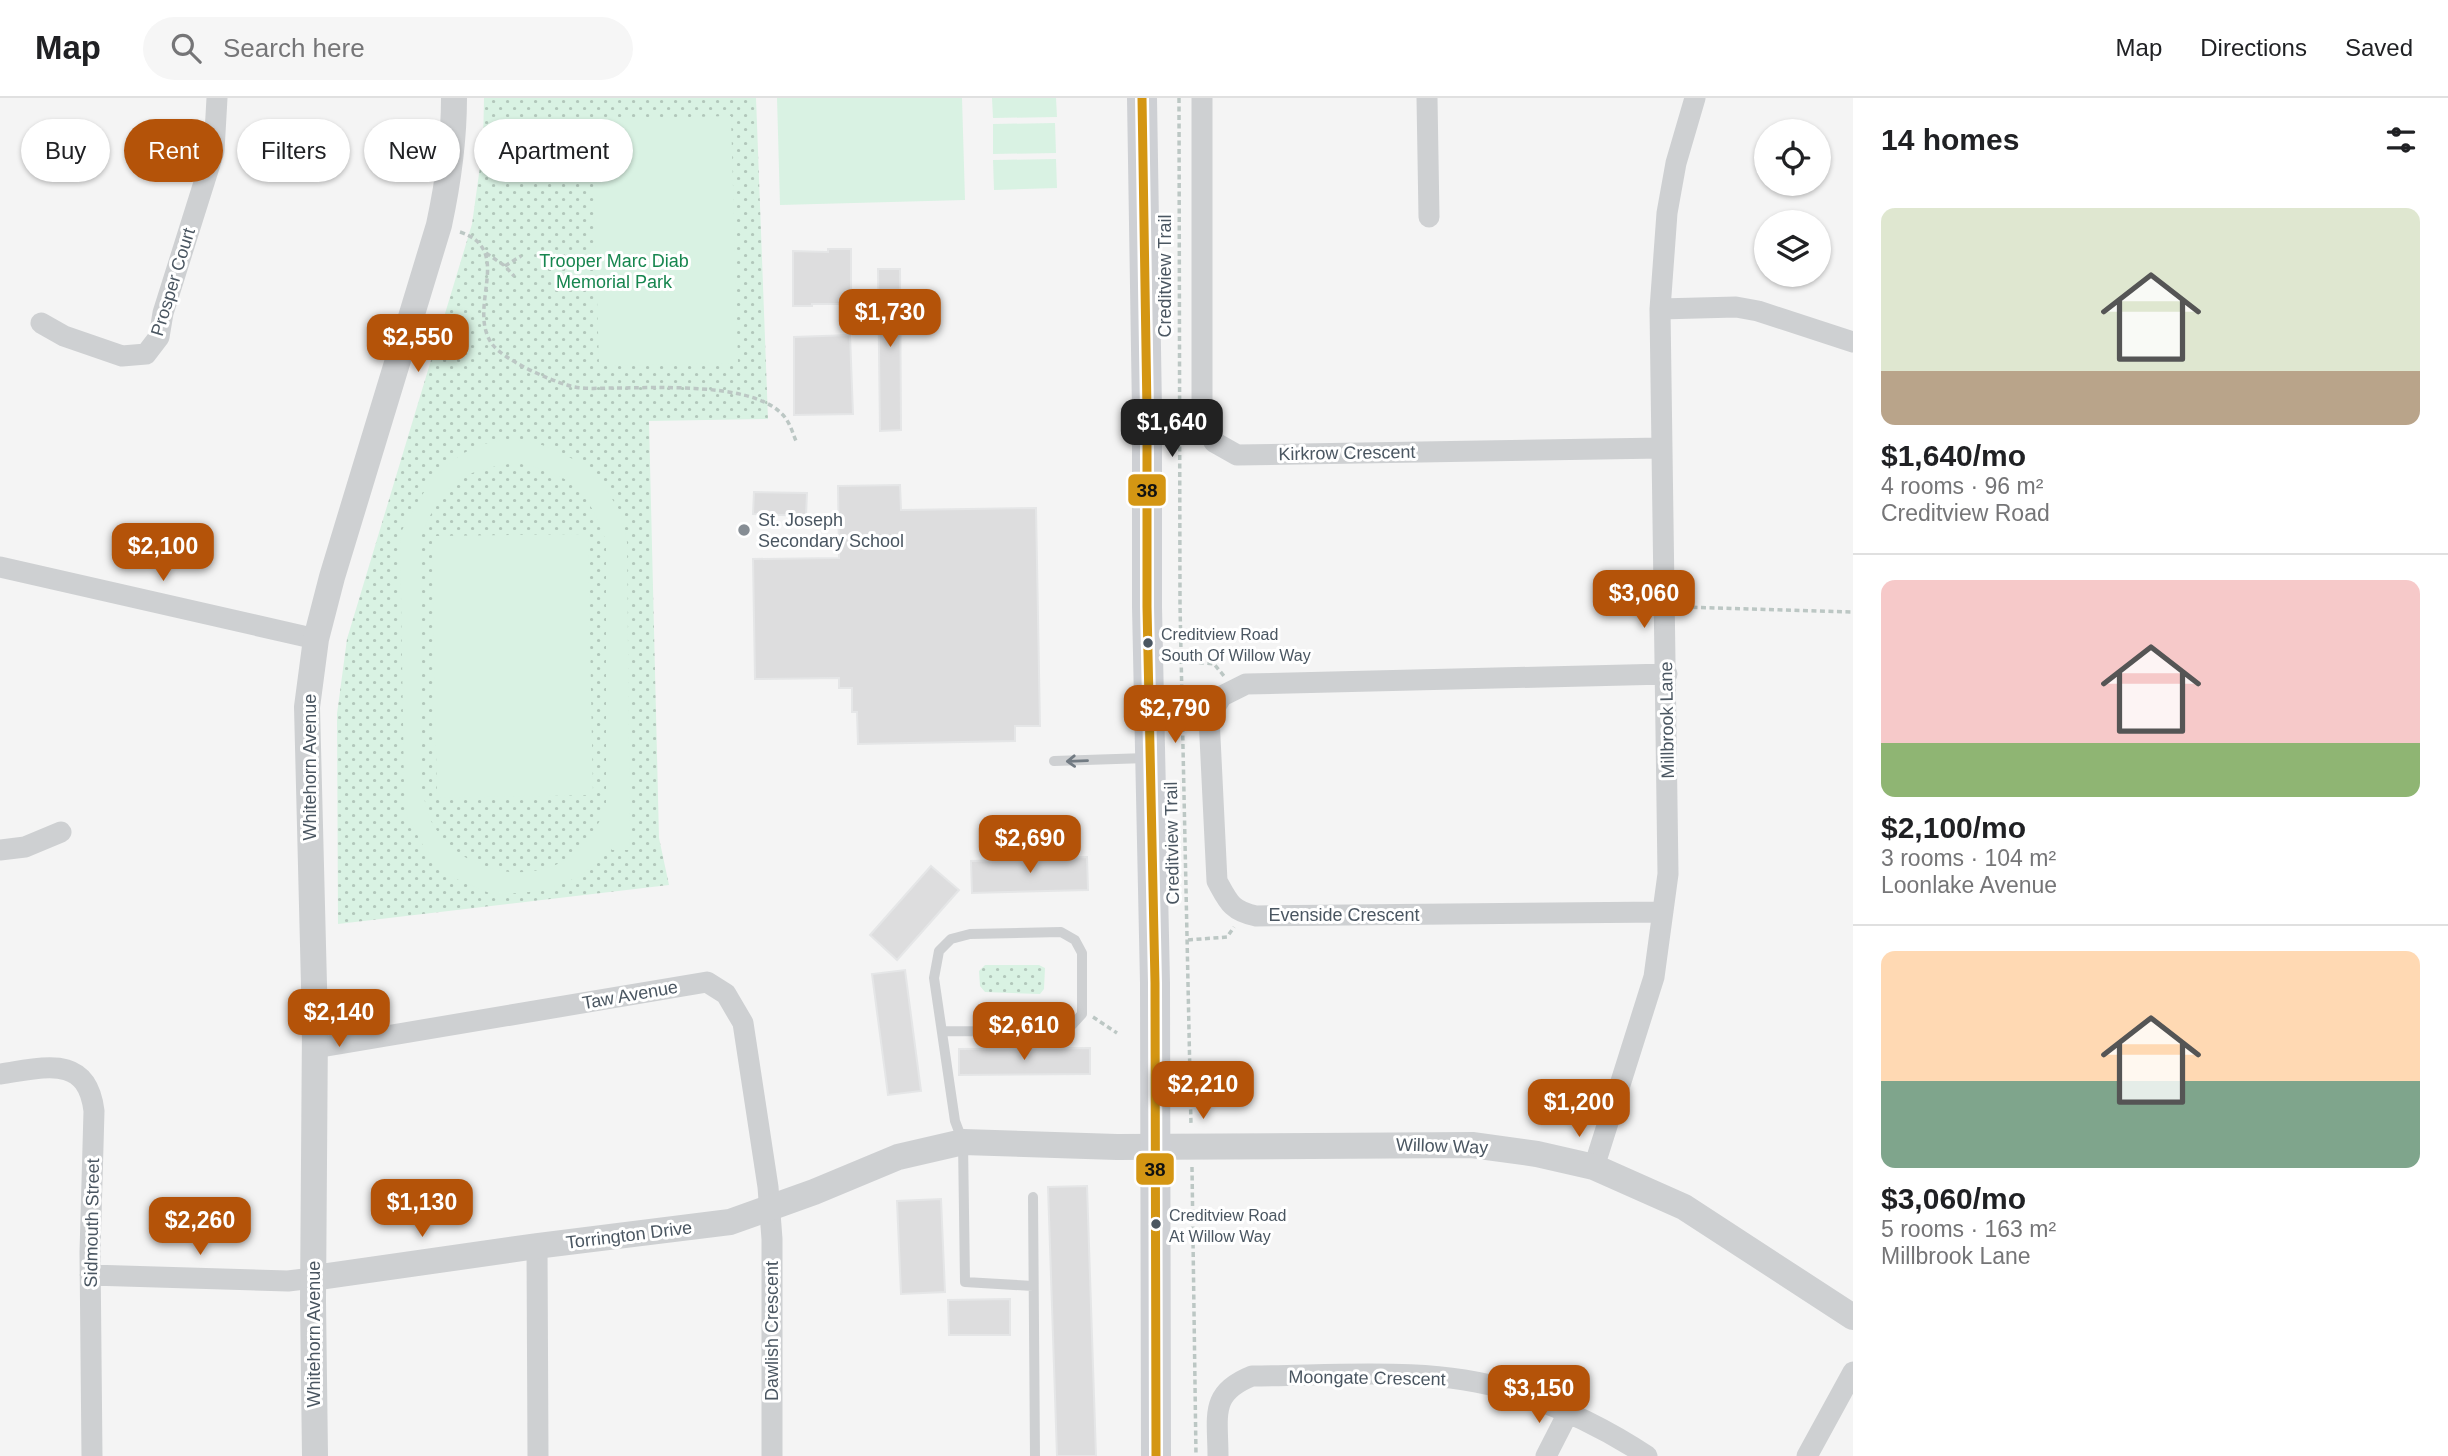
<!DOCTYPE html>
<html lang="en">
<head>
<meta charset="utf-8">
<style>
	:root { --surface:#fff; --page:#f6f6f6; --text:#202124; --muted:#757577; --line:#e0e0e0; --accent:#b45309 }
	body { margin:0; font-family:Helvetica,sans-serif; background:var(--page); color:var(--text); height:100vh; display:flex; flex-direction:column; font-size:26px; white-space:nowrap }
	* { box-sizing:border-box; margin:0 }
	p { font-size:23px; color:var(--muted) }
	.icon { flex:none; width:38px; height:38px; fill:none; stroke:currentColor; stroke-width:2; stroke-linecap:round; stroke-linejoin:round }
	.map { position:relative; flex:1; overflow:hidden }
	.details { display:flex; flex-direction:column; background:var(--surface); width:595px }
	.details>* { flex:none }
	.top-card { position:absolute; left:21px; top:21px; width:665px; height:63px; display:flex; gap:14px }
	.fabs { position:absolute; left:1754px; top:21px; display:grid; gap:14px }
	.fabs a { display:grid; place-items:center; width:77px; height:77px; border-radius:50%; background:var(--surface); box-shadow:0 2px 5px #0004; font-size:35px }
	.price { position:absolute; translate:-50% -60px; padding:0 16px; border-radius:14px; background:var(--accent); color:#fff; font-size:23px; line-height:46px; filter:drop-shadow(0 2px 4px #0008) }
	.price::after { content:''; position:absolute; left:50%; top:42px; width:21px; height:16px; margin-left:-10px; background:inherit; clip-path:polygon(0 0,100% 0,50% 100%) }
	.price.current { background:#222; color:#fff }
	ul { padding:0; list-style:none }
	li { display:grid; align-content:center; gap:14px; height:371px; padding:0 28px }
	li+li { border-top:2px solid var(--line) }
	li span { display:grid; place-items:center; height:217px; border-radius:14px; color:#555 }
	li>.icon { margin-inline-start:auto }
	span .icon { width:126px; height:126px; fill:#fffc; stroke-width:1 }
	li b { font-size:30px }
	h2 { display:flex; justify-content:space-between; align-items:center; height:84px; padding:0 28px; font-size:30px }
	.tag { padding:0 24px; border-radius:32px; background:var(--surface); box-shadow:0 2px 5px #0004; font-size:24px; line-height:63px }
	.tag.current { background:var(--accent); color:#fff }
	header { display:flex; align-items:center; gap:42px; box-sizing:border-box; height:98px; padding:0 35px; background:var(--surface); border-bottom:2px solid var(--line) }
	header strong { font-size:33px }
	nav { display:flex; gap:38px; margin-inline-start:auto; font-size:24px }
	.search { width:490px; height:63px; background:var(--page); display:flex; align-items:center; gap:18px; box-sizing:border-box; padding:0 24px; border-radius:38px; color:var(--muted); font-size:26px }
	main { display:flex; flex:1; min-height:0 }
	.map>svg:first-child { display:block }
	.green { fill:url(#green-dots) }
	.pitch { fill:#d9f2e3; fill-rule:evenodd }
	.building { fill:#ddddde; stroke:#e5e6e7; stroke-width:2 }
	.lines { fill:none; stroke-linecap:round; stroke-linejoin:round }
	.path { stroke:#bcc7c4; stroke-width:3.5; stroke-dasharray:5 3.5; stroke-linecap:butt }
	.service { stroke:#ced0d2; stroke-width:10 }
	.minor { stroke:#ced0d2; stroke-width:21 }
	.tertiary { stroke:#ced0d2; stroke-width:26 }
	.secondary { stroke:#ced0d4; stroke-width:30 }
	.bus-1-casing { stroke:#fff; stroke-width:14 }
	.bus-1 { stroke:#d49613; stroke-width:9 }
	.oneway { stroke:#727b83 }
	.poi-dot { fill:#868d94; stroke:#fff; stroke-width:2.5 }
	.bus-dot { fill:#4a5661; stroke:#fff; stroke-width:2.5 }
	.labels { text-anchor:middle; dominant-baseline:central; stroke-width:6; stroke-linejoin:round; paint-order:stroke }
	.bus-label { font-size:16px; fill:#4a5661; stroke:#fff; text-anchor:start }
	.park-label { font-size:18px; fill:#17864f; stroke:#fff }
	.street-label { font-size:18px; fill:#4a5661; stroke:#fff }
	.poi-label { font-size:18px; fill:#4a5661; stroke:#fff; text-anchor:start }
	.line-badge { stroke:#fff; stroke-width:2.5 }
	.pale-badge-label { font-size:19px; text-anchor:middle; font-weight:bold; fill:#111 }
</style>
</head>
<body>
<header>
<strong>Map</strong>
<div class="search"><svg class="icon" aria-label="search" viewBox="0 0 24 24"><circle cx="10" cy="10" r="6"/><path d="M15 15l6 6"/></svg>Search here</div>
<nav><a>Map</a><a>Directions</a><a>Saved</a></nav>
</header>
<main>
<div class="map">
<svg width="1853" height="1358" viewBox="0 0 1853 1358">
	<defs>
		<pattern id="green-dots" width="8" height="8" patternUnits="userSpaceOnUse" patternTransform="scale(1.75)"><rect width="8" height="8" fill="#d9f2e3"/><path d="M2 2h.1M6 6h.1" fill="none" stroke="#b2c7bb" stroke-width="1.8" stroke-linecap="round"/></pattern>
	</defs>
	<rect width="100%" height="100%" fill="#f4f4f4"/>
	<!-- green -->
	<path class="green" d="M 484,0 L 756,0 L 768,321 L 649,323 L 659,740 L 669,787 L 338,826 L 337,616 L 347,541 L 472,126 L 483,47 Z
		M 985,867 L 1039,867 L 1045,870 L 1044,891 L 1040,896 L 985,894 L 980,888 L 979,873 Z"/>
	<!-- pitch -->
	<path class="pitch" d="M 777,0 L 962,0 L 965,102 L 780,107 Z
		M 992,0 L 1056,0 L 1057,19 L 993,20 Z
		M 731,18 L 738,265 L 599,268 L 592,22 Z
		M 1055,25 L 1056,55 L 993,56 L 993,26 Z
		M 1056,61 L 1057,90 L 994,92 L 993,62 Z
		M 509,341 L 542,347 L 571,360 L 599,381 L 620,413 L 627,444 L 630,752 L 612,752 L 611,747 L 597,764 L 579,779 L 541,793 L 494,797 L 454,780 L 425,751 L 407,718 L 404,685 L 400,436 C 419,399 440,362 481,347 C 490,344 500,343 509,341 ZM 516,365 C 571,376 587,390 606,443 L 606,711 C 596,730 586,750 567,761 C 520,789 457,771 431,723 C 426,714 425,701 422,691 L 421,438 C 442,386 461,372 516,365 Z
		M 588,436 L 593,697 L 437,700 L 432,438 Z"/>
	<!-- building -->
	<path class="building" d="M 828,151 L 851,151 L 851,206 L 812,206 L 812,208 L 793,208 L 793,153 L 828,154 Z
		M 878,171 L 900,171 L 901,332 L 880,333 Z
		M 850,237 L 853,316 L 794,317 L 794,239 Z
		M 900,387 L 901,412 L 1036,410 L 1040,628 L 1015,628 L 1015,643 L 858,646 L 857,614 L 852,614 L 852,590 L 839,590 L 839,580 L 755,581 L 753,461 L 839,460 L 838,388 Z
		M 754,394 L 807,395 L 806,418 L 753,416 Z
		M 1087,759 L 1088,792 L 972,795 L 971,763 Z
		M 931,768 L 959,792 L 897,862 L 870,837 Z
		M 905,872 L 921,993 L 888,997 L 872,876 Z
		M 1090,950 L 1090,976 L 959,977 L 959,951 Z
		M 1087,1088 L 1096,1358 L 1057,1358 L 1048,1089 Z
		M 941,1101 L 945,1194 L 901,1196 L 897,1103 Z
		M 1010,1201 L 1010,1237 L 949,1237 L 948,1202 Z"/>
	<g class="lines">
		<!-- path -->
		<path class="path" d="M 1179,0 L 1180,507 L 1191,1027
			M 460,134 C 515,152 466,209 492,246 C 504,262 547,281 567,287 C 582,292 599,290 615,290 C 657,290 749,284 781,315 C 789,322 792,333 796,343
			M 486,155 L 505,168 L 514,178
			M 505,168 L 521,158
			M 1684,509 L 1853,514
			M 1182,563 L 1214,566 L 1224,578
			M 1188,842 L 1227,839 L 1234,829
			M 1093,919 L 1117,935
			M 1192,1069 L 1196,1358"/>
		<!-- service -->
		<path class="service" d="M 1054,663 L 1147,660
			M 942,933 L 1053,934 L 1072,927 L 1082,916 L 1082,855 L 1075,842 L 1061,834 L 970,836 L 951,841 L 939,853 L 934,880 L 955,1023 L 963,1044 L 965,1184 L 1033,1188
			M 1033,1099 L 1035,1358"/>
		<!-- minor -->
		<path class="minor" d="M 1202,0 L 1202,320 L 1214,344 L 1237,357 L 1662,350
			M 1427,0 L 1429,119
			M 1660,211 L 1736,209 L 1758,213 L 1853,244
			M 41,225 L 64,238 L 122,258 L 146,256 L 159,239 L 163,215 L 214,53 L 217,0
			M 0,469 L 316,541
			M 0,752 L 25,749 L 61,734
			M 1663,814 L 1256,818 C 1231,813 1228,803 1217,783 L 1209,619 L 1222,598 L 1246,586 L 1667,576
			M 315,950 L 707,884 L 726,896 L 743,925 L 768,1089 L 772,1141 L 772,1358
			M 0,976 C 43,970 87,955 94,1013 L 90,1154 L 92,1358
			M 1594,1069 L 1654,879 L 1668,776 L 1660,211 L 1667,115 L 1676,65 L 1695,0
			M 537,1148 L 538,1358
			M 90,1177 L 288,1183 L 313,1180
			M 1218,1358 C 1218,1318 1209,1295 1252,1278 C 1332,1278 1431,1268 1508,1292 C 1556,1307 1605,1330 1647,1358
			M 1546,1358 L 1568,1315
			M 1807,1358 L 1853,1274"/>
		<!-- tertiary -->
		<path class="tertiary" d="M 313,1180 L 537,1148 L 730,1124 L 814,1094 L 898,1059 L 963,1044 L 1117,1049 L 1472,1047 L 1537,1056 L 1594,1069 L 1684,1109 L 1853,1219
			M 315,1358 L 313,1203 L 315,927 L 307,609 L 316,541 L 332,479 L 439,127 C 448,85 454,43 454,0"/>
		<!-- secondary -->
		<path class="secondary" d="M 1142,0 L 1147,313 L 1147,509 L 1155,885 L 1156,1358"/>
		<defs>
			<path id="bus-1" d="M 1142,0 L 1147,313 L 1147,509 L 1155,885 L 1156,1358"/>
		</defs>
		<!-- bus-1 casing -->
		<use href="#bus-1" class="bus-1-casing"/>
		<!-- bus-1 -->
		<use href="#bus-1" class="bus-1"/>
	</g>
	<!-- one-way arrows -->
	<defs><path id="oneway-shaft" d="M-6 0H5M1.5-3L5.5 0L1.5 3" fill="none" stroke-width="1.6" stroke-linecap="round" stroke-linejoin="round" transform="scale(1.75)"/></defs>
	<use class="oneway" href="#oneway-shaft" transform="translate(1077 663) rotate(178)"/>
	<!-- markers -->
	<circle class="poi-dot" cx="744" cy="432" r="7"/>
	<g class="bus-dot">
		<circle cx="1148" cy="545" r="6"/>
		<circle cx="1156" cy="1126" r="6"/>
	</g>
	<g class="labels">
		<!-- bus labels -->
		<g class="bus-label">
			<text x="1161" y="536">Creditview Road<tspan x="1161" dy="21">South Of Willow Way</tspan></text>
			<text x="1169" y="1117">Creditview Road<tspan x="1169" dy="21">At Willow Way</tspan></text>
		</g>
		<!-- park labels -->
		<g class="park-label">
			<text x="614" y="163">Trooper Marc Diab<tspan x="614" dy="21">Memorial Park</tspan></text>
		</g>
		<!-- street labels -->
		<g class="street-label">
			<text transform="translate(1165 178) rotate(-90)">Creditview Trail</text>
			<text transform="translate(173 184) rotate(-73)">Prosper Court</text>
			<text transform="translate(1347 355) rotate(-1)">Kirkrow Crescent</text>
			<text transform="translate(1667 622) rotate(-91)">Millbrook Lane</text>
			<text transform="translate(310 669) rotate(-90)">Whitehorn Avenue</text>
			<text transform="translate(1172 745) rotate(-91)">Creditview Trail</text>
			<text x="1344" y="817">Evenside Crescent</text>
			<text transform="translate(630 897) rotate(-10)">Taw Avenue</text>
			<text transform="translate(1442 1048) rotate(2)">Willow Way</text>
			<text transform="translate(92 1125) rotate(-89)">Sidmouth Street</text>
			<text transform="translate(629 1137) rotate(-7)">Torrington Drive</text>
			<text transform="translate(772 1233) rotate(-90)">Dawlish Crescent</text>
			<text transform="translate(314 1236) rotate(-90)">Whitehorn Avenue</text>
			<text transform="translate(1367 1280) rotate(1)">Moongate Crescent</text>
		</g>
		<!-- poi labels -->
		<g class="poi-label">
			<text x="758" y="422">St. Joseph<tspan x="758" dy="21">Secondary School</tspan></text>
		</g>
	</g>
	<g class="line-badge">
		<rect x="1127" y="375" width="40" height="34" rx="7" fill="#d49613"/>
		<rect x="1135" y="1054" width="40" height="34" rx="7" fill="#d49613"/>
	</g>
	<g class="pale-badge-label">
		<text x="1147" y="399">38</text>
		<text x="1155" y="1078">38</text>
	</g>
</svg>
<div class="fabs">
<a><svg class="icon" aria-label="locate" viewBox="0 0 24 24"><circle cx="12" cy="12" r="6"/><path d="M12 2v4M12 18v4M2 12h4M18 12h4"/></svg></a>
<a><svg class="icon" aria-label="layers" viewBox="0 0 24 24"><path d="M12 4l9 5-9 5-9-5zM3 14l9 5 9-5"/></svg></a>
</div>
<b class="price" style="left:890px;top:251px">$1,730</b>
<b class="price" style="left:418px;top:276px">$2,550</b>
<b class="price current" style="left:1172px;top:361px">$1,640</b>
<b class="price" style="left:163px;top:485px">$2,100</b>
<b class="price" style="left:1644px;top:532px">$3,060</b>
<b class="price" style="left:1175px;top:647px">$2,790</b>
<b class="price" style="left:1030px;top:777px">$2,690</b>
<b class="price" style="left:339px;top:951px">$2,140</b>
<b class="price" style="left:1024px;top:964px">$2,610</b>
<b class="price" style="left:1203px;top:1023px">$2,210</b>
<b class="price" style="left:1579px;top:1041px">$1,200</b>
<b class="price" style="left:422px;top:1141px">$1,130</b>
<b class="price" style="left:200px;top:1159px">$2,260</b>
<b class="price" style="left:1539px;top:1327px">$3,150</b>
<div class="top-card">
<a class="tag">Buy</a>
<a class="tag current">Rent</a>
<a class="tag">Filters</a>
<a class="tag">New</a>
<a class="tag">Apartment</a>
</div>
</div>
<section class="details">
<h2>14 homes<svg class="icon" aria-label="filters" viewBox="0 0 24 24"><path d="M4 7h16M4 17h16"/><circle cx="9" cy="7" r="2"/><circle cx="15" cy="17" r="2"/></svg></h2>
<ul>
<li><span style="background:linear-gradient(#dfe7d0 75%,#b9a48a 0)"><svg class="icon" aria-label="home" viewBox="0 0 24 24"><path d="M3 11l9-7 9 7M6 9v11h12V9"/></svg></span><div><b>$1,640/mo</b><p>4 rooms · 96 m²</p><p>Creditview Road</p></div></li>
<li><span style="background:linear-gradient(#f6c9c9 75%,#8fb573 0)"><svg class="icon" aria-label="home" viewBox="0 0 24 24"><path d="M3 11l9-7 9 7M6 9v11h12V9"/></svg></span><div><b>$2,100/mo</b><p>3 rooms · 104 m²</p><p>Loonlake Avenue</p></div></li>
<li><span style="background:linear-gradient(#ffd9b3 60%,#7fa58c 0)"><svg class="icon" aria-label="home" viewBox="0 0 24 24"><path d="M3 11l9-7 9 7M6 9v11h12V9"/></svg></span><div><b>$3,060/mo</b><p>5 rooms · 163 m²</p><p>Millbrook Lane</p></div></li>
</ul>
</section>
</main>
</body>
</html>
